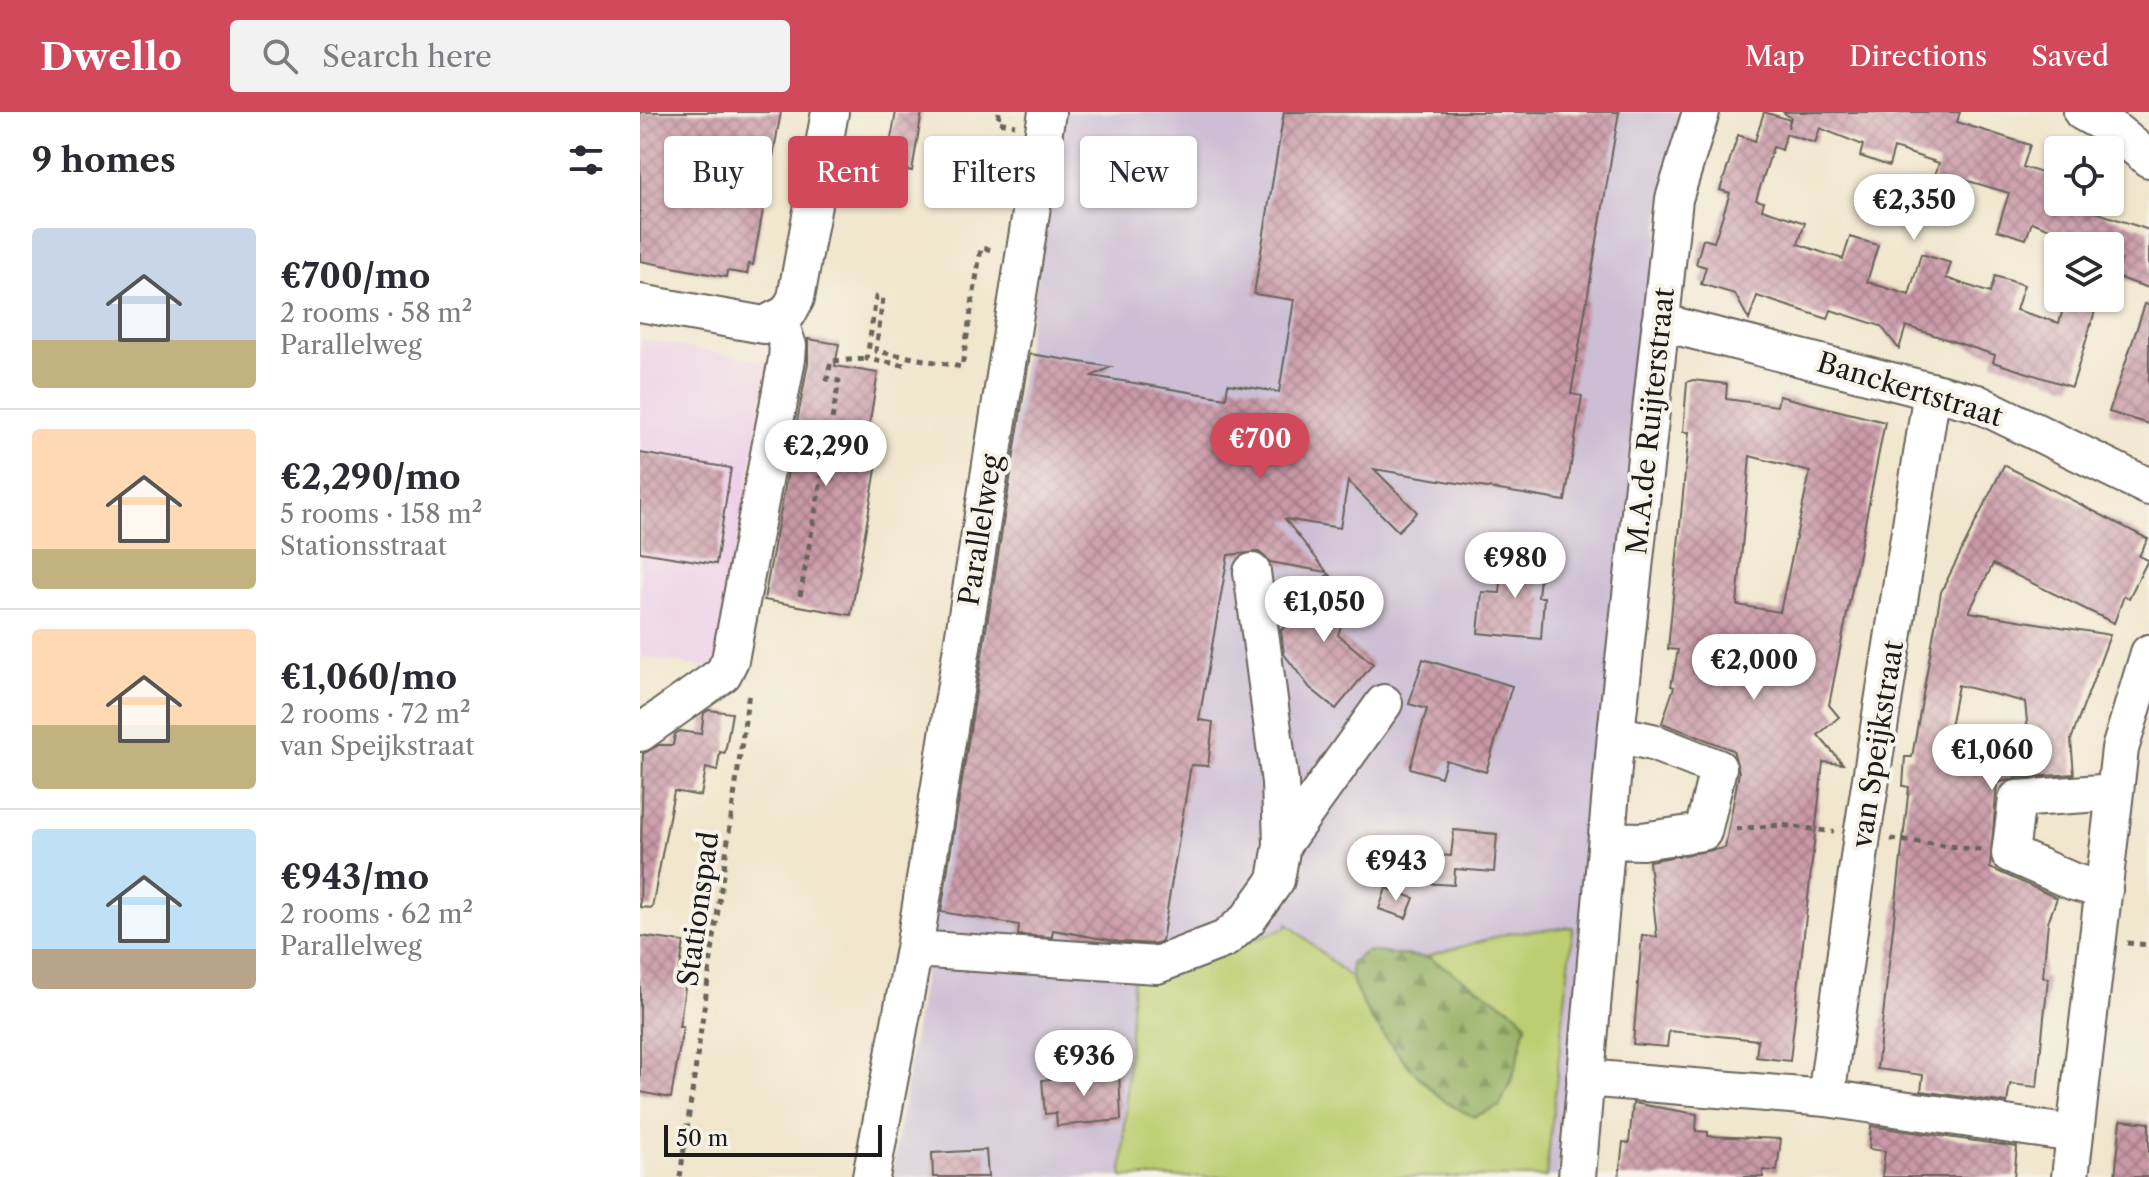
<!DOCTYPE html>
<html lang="en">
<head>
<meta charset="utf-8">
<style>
	:root { --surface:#fff; --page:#f2f2f3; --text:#2b2b33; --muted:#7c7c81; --line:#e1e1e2; --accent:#d1495b }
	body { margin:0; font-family:"Libre Caslon Text",serif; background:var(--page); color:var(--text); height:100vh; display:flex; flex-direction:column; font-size:30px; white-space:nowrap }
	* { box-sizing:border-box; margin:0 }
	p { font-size:26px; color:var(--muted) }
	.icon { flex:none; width:44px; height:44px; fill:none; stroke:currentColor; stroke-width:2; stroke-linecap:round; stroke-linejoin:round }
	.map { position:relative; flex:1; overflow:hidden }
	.drawer { display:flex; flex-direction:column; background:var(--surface); width:640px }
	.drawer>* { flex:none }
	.top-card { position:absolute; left:24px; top:24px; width:760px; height:72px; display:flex; gap:16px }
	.tools { position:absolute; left:1404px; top:24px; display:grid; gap:16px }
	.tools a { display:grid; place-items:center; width:80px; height:80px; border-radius:8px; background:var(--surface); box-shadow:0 2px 6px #0004; font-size:40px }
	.scale { position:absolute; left:24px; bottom:20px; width:218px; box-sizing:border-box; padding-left:8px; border:4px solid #1c1c1c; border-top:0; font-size:22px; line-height:28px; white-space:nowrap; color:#1c1c1c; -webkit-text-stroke:6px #f7f3e8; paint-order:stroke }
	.price { position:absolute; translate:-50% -68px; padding:0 18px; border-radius:28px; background:#fff; color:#222; font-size:26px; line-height:52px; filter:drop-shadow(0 2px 4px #0008) }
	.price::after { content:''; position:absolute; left:50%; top:48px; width:24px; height:18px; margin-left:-12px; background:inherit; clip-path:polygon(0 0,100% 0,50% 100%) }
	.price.on { background:var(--accent); color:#fff }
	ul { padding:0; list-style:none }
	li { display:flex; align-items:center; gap:24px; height:200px; padding:0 32px }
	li+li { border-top:2px solid var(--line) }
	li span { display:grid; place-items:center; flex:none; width:224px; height:160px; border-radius:8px; color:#555 }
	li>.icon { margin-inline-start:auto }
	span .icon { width:96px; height:96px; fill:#fffc; stroke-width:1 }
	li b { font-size:34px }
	h2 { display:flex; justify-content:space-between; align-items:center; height:96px; padding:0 32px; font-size:34px }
	.chip { padding:0 28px; border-radius:8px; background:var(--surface); box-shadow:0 2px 6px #0004; font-size:28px; line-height:72px }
	.chip.on { background:var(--accent); color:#fff }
	header { display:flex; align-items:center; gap:48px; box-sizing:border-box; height:112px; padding:0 40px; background:var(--accent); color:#fff }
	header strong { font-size:38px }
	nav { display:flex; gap:44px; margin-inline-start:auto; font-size:28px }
	.search { width:560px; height:72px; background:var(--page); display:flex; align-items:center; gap:20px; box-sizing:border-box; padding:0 28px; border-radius:8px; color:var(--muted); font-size:30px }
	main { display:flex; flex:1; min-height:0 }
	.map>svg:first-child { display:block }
	.built { fill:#edd0e8 }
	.industrial { fill:#ccbed4 }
	.green { fill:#bcce71; stroke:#6c7546; stroke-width:2 }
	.forest { fill:url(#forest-firs); stroke:#586640; stroke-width:2 }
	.building { fill:url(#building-cross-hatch); fill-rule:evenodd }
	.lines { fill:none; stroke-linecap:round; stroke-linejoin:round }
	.minor-casing { stroke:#67635a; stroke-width:40 }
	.path { stroke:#67635a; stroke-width:5; stroke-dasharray:6 6; stroke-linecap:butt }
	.minor { stroke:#fff; stroke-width:36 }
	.labels { text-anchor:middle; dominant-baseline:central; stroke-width:8; stroke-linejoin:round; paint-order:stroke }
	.street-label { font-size:28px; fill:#1c1c1c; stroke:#f7f3e8 }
</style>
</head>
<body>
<header>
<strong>Dwello</strong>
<div class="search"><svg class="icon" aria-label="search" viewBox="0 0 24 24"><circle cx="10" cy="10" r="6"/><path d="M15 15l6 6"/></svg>Search here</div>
<nav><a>Map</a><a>Directions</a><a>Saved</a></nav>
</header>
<main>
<section class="drawer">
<h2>9 homes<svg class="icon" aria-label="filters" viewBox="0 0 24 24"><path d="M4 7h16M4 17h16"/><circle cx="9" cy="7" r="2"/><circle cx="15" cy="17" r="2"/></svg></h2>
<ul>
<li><span style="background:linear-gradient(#c9d6e8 70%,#c2b280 0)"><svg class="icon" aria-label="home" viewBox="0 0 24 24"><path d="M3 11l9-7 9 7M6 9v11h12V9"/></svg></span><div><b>€700/mo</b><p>2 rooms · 58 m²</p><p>Parallelweg</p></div></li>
<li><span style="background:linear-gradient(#ffd9b3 75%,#c2b280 0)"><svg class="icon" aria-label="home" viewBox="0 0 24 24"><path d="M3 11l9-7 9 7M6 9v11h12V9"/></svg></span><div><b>€2,290/mo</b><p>5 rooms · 158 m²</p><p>Stationsstraat</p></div></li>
<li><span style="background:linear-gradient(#ffd9b3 60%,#c2b280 0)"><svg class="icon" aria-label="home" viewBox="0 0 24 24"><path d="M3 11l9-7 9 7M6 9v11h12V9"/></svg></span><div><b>€1,060/mo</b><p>2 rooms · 72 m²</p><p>van Speijkstraat</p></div></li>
<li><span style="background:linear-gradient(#bfe0f5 75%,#b9a48a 0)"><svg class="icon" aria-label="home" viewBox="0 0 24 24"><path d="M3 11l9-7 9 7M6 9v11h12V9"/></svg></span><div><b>€943/mo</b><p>2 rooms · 62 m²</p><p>Parallelweg</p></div></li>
</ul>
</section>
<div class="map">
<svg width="1509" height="1065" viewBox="0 0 1509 1065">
	<defs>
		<pattern id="forest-firs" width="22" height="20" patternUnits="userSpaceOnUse" patternTransform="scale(2)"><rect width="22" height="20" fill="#95b163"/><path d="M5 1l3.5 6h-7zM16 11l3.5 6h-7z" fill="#798f51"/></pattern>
		<pattern id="building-cross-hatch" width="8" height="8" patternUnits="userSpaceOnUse" patternTransform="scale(2)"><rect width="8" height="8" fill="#ca99a8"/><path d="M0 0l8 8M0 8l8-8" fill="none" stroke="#a37c88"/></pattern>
	</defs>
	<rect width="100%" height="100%" fill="#f7f3e8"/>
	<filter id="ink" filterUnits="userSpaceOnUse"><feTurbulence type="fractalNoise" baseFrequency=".0125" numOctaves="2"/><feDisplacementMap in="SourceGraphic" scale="16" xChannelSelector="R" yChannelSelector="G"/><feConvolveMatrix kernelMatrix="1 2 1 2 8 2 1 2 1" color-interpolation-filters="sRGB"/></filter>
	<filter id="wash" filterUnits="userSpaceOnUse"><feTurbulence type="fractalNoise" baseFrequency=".006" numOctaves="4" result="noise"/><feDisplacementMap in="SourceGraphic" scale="32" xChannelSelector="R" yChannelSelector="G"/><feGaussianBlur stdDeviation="1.8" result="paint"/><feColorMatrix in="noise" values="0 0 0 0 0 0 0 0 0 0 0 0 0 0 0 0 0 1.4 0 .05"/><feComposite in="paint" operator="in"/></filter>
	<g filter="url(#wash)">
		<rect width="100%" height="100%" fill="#f1e6cd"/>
		<!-- built -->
		<path class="built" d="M 0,227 L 129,250 L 75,557 L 0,544 Z"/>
		<!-- industrial -->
		<path class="industrial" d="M 424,0 L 1049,0 L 1022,84 L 918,1065 L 251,1065 Z"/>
		<!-- green -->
		<path class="green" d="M 647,811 L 711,866 L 732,909 L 807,991 L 870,973 L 886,912 L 866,894 L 785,845 L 869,821 L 933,815 L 906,1065 L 482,1065 L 493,864 L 545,855 L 647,815 Z"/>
		<!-- forest -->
		<path class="forest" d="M 726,839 L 790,846 L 878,901 L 886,912 L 876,955 L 860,994 L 834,1005 C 825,1000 814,996 806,990 C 778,969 705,887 711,851 Z"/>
		<g id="blocks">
			<!-- building -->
			<path class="building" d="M 0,0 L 141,0 L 113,153 L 109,152 L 107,162 L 87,159 L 86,165 L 0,149 Z
				M 256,0 L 282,0 L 272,59 L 246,54 Z
				M 644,0 L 979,0 L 931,282 L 942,284 L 925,389 L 734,357 L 777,400 L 758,419 L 708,369 L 700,416 L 645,407 L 687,460 L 630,450 L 619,440 L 588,443 L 559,608 L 573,610 L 568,654 L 551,653 L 522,829 L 514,832 L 480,830 L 413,818 L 412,825 L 378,823 L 379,813 L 301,800 L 390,242 L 471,255 L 452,264 L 586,286 L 588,272 L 639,280 L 654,188 L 614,182 Z
				M 1124,0 L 1150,8 L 1148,16 L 1151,6 L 1143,0 L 1320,0 L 1317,10 L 1390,33 L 1383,55 L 1418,66 L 1418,90 L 1452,90 L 1449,98 L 1509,118 L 1509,176 L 1476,165 L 1481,148 L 1470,145 L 1470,134 L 1431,134 L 1434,126 L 1392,110 L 1386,127 L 1357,118 L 1369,81 L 1325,68 L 1318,88 L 1290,79 L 1299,51 L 1254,36 L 1249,54 L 1220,44 L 1223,33 L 1180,16 L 1175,31 L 1146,22 L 1142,38 L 1133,35 L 1116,88 L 1124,90 L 1122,97 L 1165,111 L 1158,132 L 1181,140 L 1203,147 L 1210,125 L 1238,133 L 1227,170 L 1269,183 L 1281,142 L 1311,151 L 1306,166 L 1350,181 L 1355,164 L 1384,173 L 1376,198 L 1419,211 L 1425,190 L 1455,199 L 1432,275 L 1353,250 L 1355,243 L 1266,214 L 1259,237 L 1241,214 L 1191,198 L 1188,207 L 1117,184 L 1109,208 L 1095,182 L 1061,172 L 1066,155 L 1056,152 L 1063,127 L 1074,130 L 1090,81 L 1080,78 L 1098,23 L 1115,29 Z
				M 1505,192 L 1509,193 L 1509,312 L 1469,300 Z
				M 168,227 L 199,232 L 195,254 L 238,261 L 227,326 L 241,328 L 211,503 L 124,488 L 168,251 Z
				M 1053,268 L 1087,272 L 1086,287 L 1137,294 L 1139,284 L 1245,310 L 1189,593 L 1199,605 L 1178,623 L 1203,652 L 1183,650 L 1150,949 L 1116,945 L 1118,928 L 1029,919 L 1027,935 L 993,932 L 1002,823 L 1017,825 L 1009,749 L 1085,736 L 1099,660 L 1093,638 L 1022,611 L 1034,575 L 1031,574 L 1038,538 L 1028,537 L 1049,320 L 1043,320 L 1047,270 ZM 1110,344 L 1170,360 L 1140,500 L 1097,493 Z
				M 0,341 L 91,356 L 76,452 L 0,440 Z
				M 1364,353 L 1508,427 L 1499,444 L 1508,448 L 1489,486 L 1484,484 L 1474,511 L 1353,452 L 1329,500 L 1470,523 L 1431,628 L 1434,662 L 1376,666 L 1357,671 L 1350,756 L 1417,786 L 1408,810 L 1403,865 L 1408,866 L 1397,975 L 1370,972 L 1367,991 L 1281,979 L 1283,963 L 1237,957 L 1269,675 L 1263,674 L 1265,645 L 1272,645 L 1301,480 ZM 1318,573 L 1385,590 L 1389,629 L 1363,631 L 1308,625 Z
				M 864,441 L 902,445 L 898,485 L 904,485 L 901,527 L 838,521 L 842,480 L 860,481 Z
				M 689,462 L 713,491 L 701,501 L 704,505 L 698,523 L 733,552 L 696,597 L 670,576 L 644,542 L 641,518 L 667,498 L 657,487 Z
				M 783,547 L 872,574 L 846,660 L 806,648 L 801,665 L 770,656 L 787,597 L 769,592 Z
				M 69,598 L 92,601 L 85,641 L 80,640 L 77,659 L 66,656 L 61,684 L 34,679 L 12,796 L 0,795 L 3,642 L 19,633 L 33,633 L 35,622 L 40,619 L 61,622 L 64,601 Z
				M 814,718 L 857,722 L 854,760 L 815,757 L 814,773 L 783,771 L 786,742 L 811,744 Z
				M 746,776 L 774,786 L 766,806 L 739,797 Z
				M 0,824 L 44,830 L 38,867 L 46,869 L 39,915 L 43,915 L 31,986 L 0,980 Z
				M 479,958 L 481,1008 L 417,1014 L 416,1001 L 405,1002 L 402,968 Z
				M 993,991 L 1057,1002 L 1056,1019 L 1068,1020 L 1068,1024 L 1141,1027 L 1137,1059 L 1123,1058 L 1123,1065 L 979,1065 L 983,1030 L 989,1031 Z
				M 1481,1008 L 1509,1011 L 1509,1065 L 1475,1065 Z
				M 1231,1014 L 1377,1035 L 1374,1065 L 1242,1065 L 1245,1039 L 1229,1037 Z
				M 346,1038 L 348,1065 L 293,1065 L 292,1041 Z"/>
		</g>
	</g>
	<g filter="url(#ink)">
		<use href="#blocks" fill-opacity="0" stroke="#67635a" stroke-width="2"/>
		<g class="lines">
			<defs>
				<path id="minor" d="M 1442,0 L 1473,17 L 1509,47
					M 0,191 L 124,213 L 148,201 L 156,186 L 190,0
					M 1020,210 L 1337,291 L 1509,375
					M 0,621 L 83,562 L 90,548 L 147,247 L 148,234 L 139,208
					M 967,728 L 1002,729 L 1063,720 L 1078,656 L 1012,630 L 976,622
					M 642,733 L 744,591
					M 1464,778 L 1434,770 L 1370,742 L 1377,687 L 1475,680
					M 274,837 L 517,853 L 585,827 L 608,807 L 636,768 L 642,733 L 640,670 L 612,460
					M 945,966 L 1186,986 L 1434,1022
					M 1186,986 L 1222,724 L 1292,279
					M 231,1065 L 274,837 L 407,0
					M 937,1065 L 976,622 L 1034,87 L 1061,0
					M 1430,1065 L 1480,637 L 1509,541"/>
			</defs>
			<!-- minor casing -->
			<use href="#minor" class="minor-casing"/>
			<!-- path -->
			<path class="path" d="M 359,0 L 358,10 L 375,13
				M 264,253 L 227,247 L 236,185 L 243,186 L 236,239 L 322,255 L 341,136 L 353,138
				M 160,484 L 199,269 L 187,267 L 191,249 L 227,247
				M 1096,717 L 1141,713 L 1194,720
				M 1251,727 L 1341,738
				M 1487,831 L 1509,833
				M 40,1065 L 109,580"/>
			<!-- minor -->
			<use href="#minor" class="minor"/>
		</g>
	</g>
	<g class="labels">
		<!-- street labels -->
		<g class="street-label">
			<text transform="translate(1270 277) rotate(17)">Banckertstraat</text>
			<text transform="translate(1010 309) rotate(-84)">M.A.de Ruijterstraat</text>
			<text transform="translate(340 418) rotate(-81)">Parallelweg</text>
			<text transform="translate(1237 632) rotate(-81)">van Speijkstraat</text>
			<text transform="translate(58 797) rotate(-82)">Stationspad</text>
		</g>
	</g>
</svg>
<div class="tools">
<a><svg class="icon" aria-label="locate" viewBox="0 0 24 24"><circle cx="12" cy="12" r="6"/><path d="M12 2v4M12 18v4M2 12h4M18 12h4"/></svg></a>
<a><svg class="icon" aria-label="layers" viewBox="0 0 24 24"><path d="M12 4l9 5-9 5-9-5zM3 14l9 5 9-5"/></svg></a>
</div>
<div class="scale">50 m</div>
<b class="price" style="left:1274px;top:130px">€2,350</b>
<b class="price on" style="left:620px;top:369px">€700</b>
<b class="price" style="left:186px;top:376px">€2,290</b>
<b class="price" style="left:875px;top:488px">€980</b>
<b class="price" style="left:684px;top:532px">€1,050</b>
<b class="price" style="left:1114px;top:590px">€2,000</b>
<b class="price" style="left:1352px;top:680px">€1,060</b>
<b class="price" style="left:756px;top:791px">€943</b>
<b class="price" style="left:444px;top:986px">€936</b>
<div class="top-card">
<a class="chip">Buy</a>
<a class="chip on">Rent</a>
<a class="chip">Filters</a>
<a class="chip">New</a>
</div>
</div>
</main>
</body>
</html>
